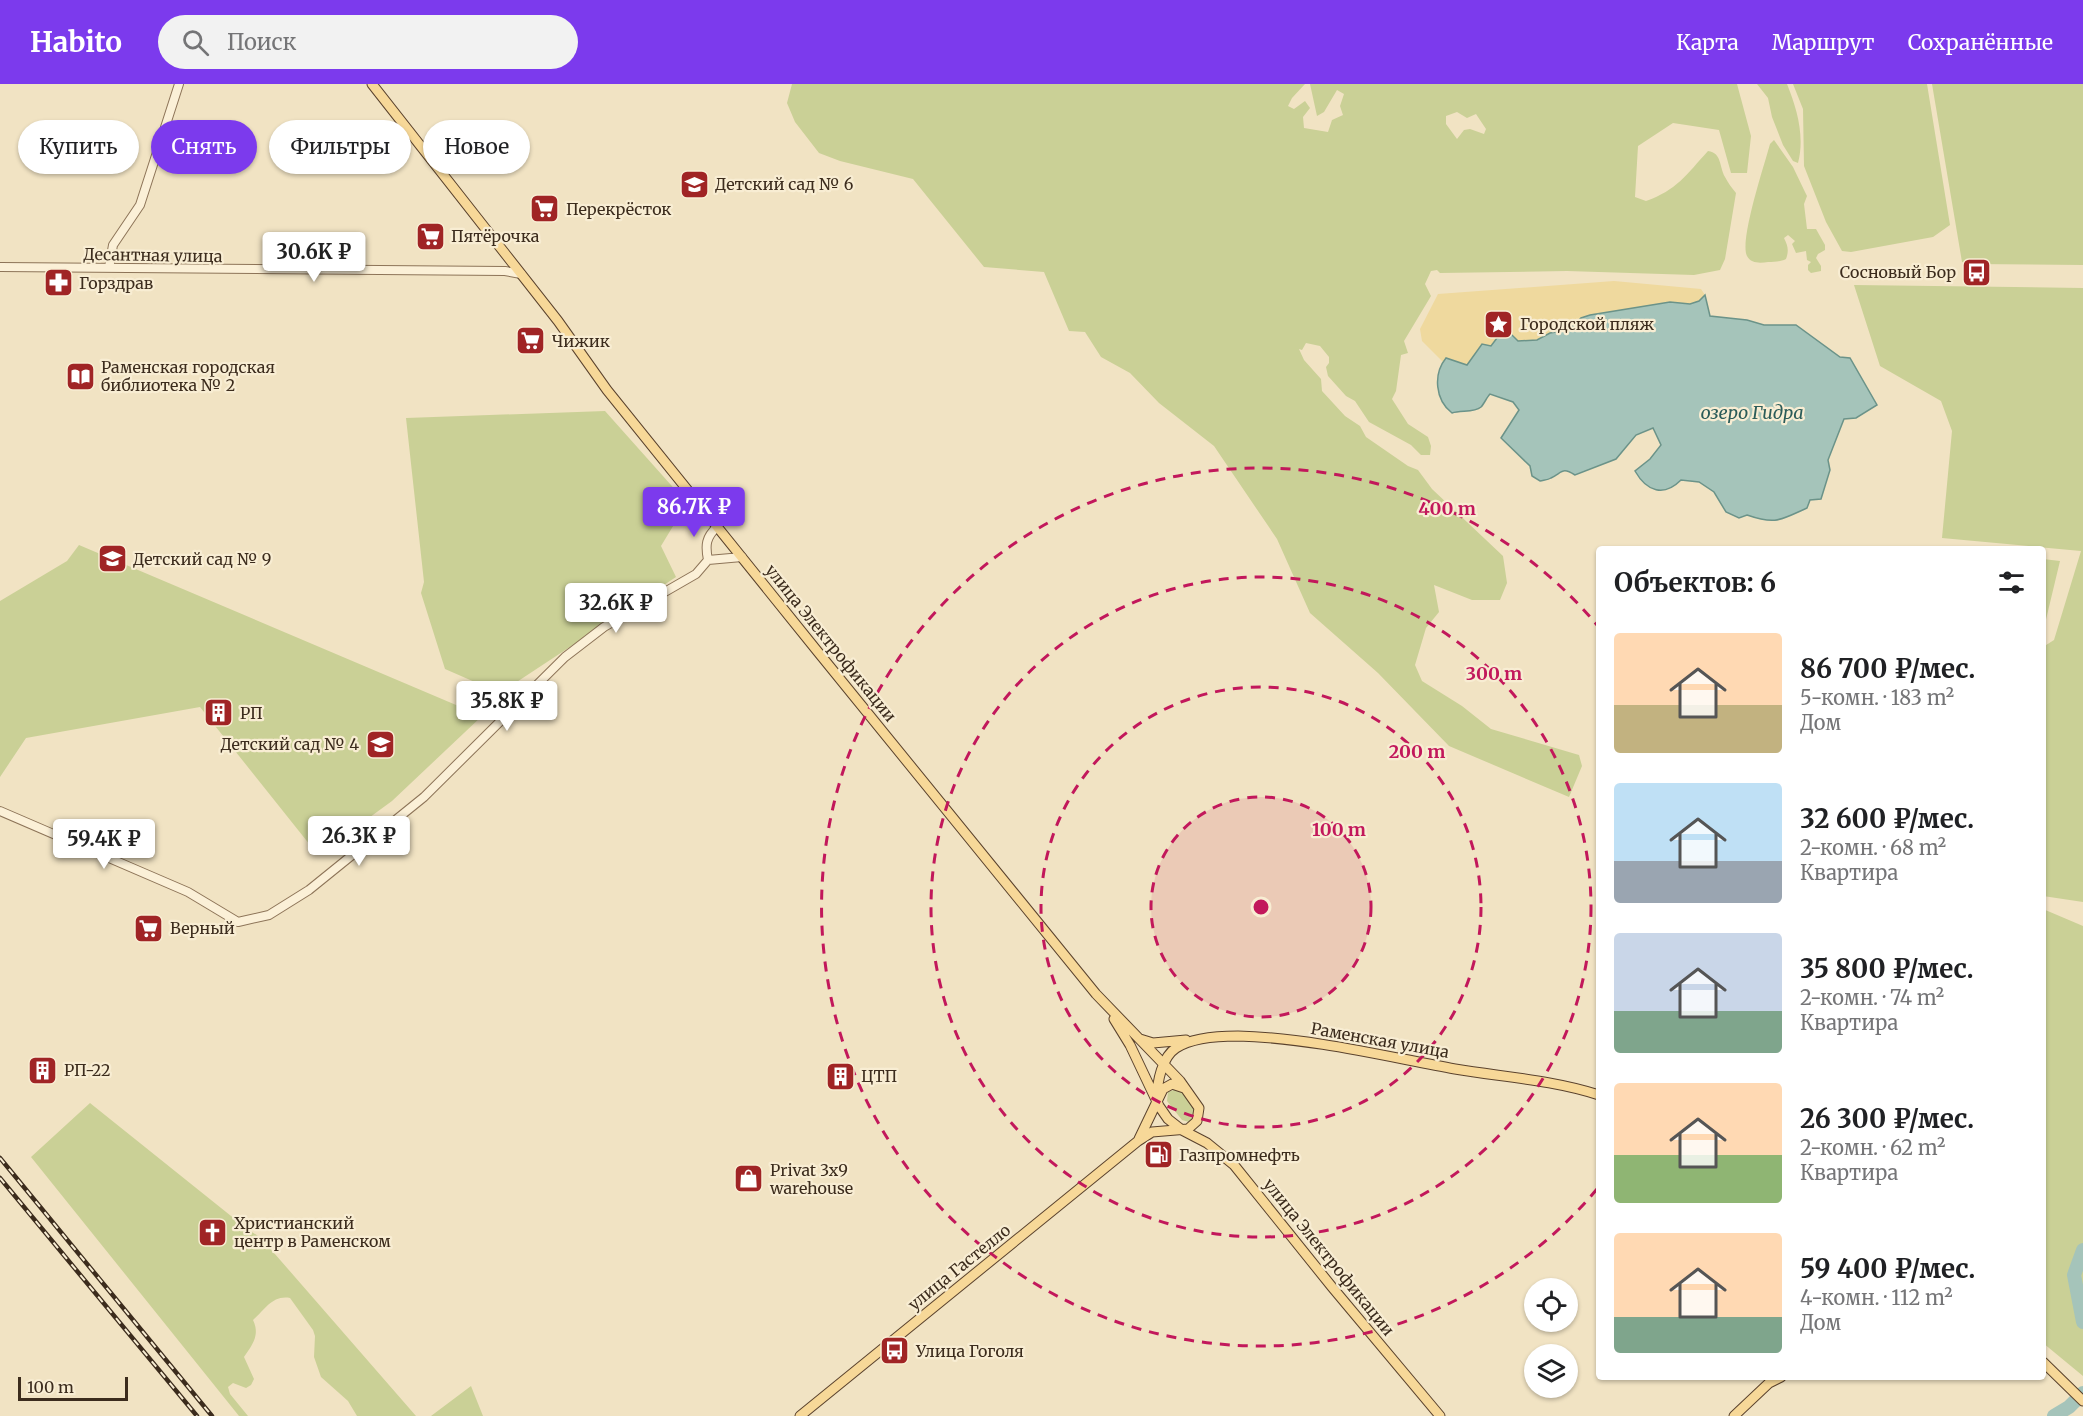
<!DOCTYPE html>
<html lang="ru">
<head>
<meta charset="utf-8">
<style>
	:root { --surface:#fff; --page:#f2f2f2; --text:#202124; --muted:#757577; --accent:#7c3aed }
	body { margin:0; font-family:Merriweather,serif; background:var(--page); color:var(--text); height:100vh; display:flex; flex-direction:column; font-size:22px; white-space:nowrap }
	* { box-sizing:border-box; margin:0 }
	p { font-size:20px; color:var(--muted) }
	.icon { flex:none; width:33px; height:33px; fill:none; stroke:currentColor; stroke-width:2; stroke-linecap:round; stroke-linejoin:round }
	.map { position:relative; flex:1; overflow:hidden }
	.drawer { position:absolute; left:1596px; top:462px; width:450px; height:834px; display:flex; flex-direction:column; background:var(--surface); border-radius:6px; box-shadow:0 2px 4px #0004 }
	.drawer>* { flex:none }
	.top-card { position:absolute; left:18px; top:36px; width:570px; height:54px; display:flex; gap:12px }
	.buttons { position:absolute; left:1524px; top:1194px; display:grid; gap:12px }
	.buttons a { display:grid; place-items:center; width:54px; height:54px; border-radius:50%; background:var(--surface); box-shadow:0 2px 4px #0004; font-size:30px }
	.scale { position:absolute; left:18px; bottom:15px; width:110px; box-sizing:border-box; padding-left:6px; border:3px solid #3c2c1d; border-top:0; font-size:16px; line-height:21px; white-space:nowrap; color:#3c2c1d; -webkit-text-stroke:4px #f8edd3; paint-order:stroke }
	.price { position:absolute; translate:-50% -51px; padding:0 14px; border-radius:6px; background:#fff; color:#222; font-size:20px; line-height:39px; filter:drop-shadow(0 2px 3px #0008) }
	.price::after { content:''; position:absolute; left:50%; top:36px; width:18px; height:14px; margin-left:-9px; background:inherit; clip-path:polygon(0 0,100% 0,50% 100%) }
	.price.on { background:var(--accent); color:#fff }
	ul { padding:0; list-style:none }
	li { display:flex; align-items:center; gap:18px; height:150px; padding:0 18px }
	li span { display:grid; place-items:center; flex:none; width:168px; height:120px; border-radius:6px; color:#555 }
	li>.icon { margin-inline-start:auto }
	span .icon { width:72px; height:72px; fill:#fffc; stroke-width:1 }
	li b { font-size:26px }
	h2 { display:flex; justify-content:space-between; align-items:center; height:72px; padding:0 18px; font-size:26px }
	.pill { padding:0 21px; border-radius:27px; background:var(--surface); box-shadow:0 2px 4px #0004; font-size:21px; line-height:54px }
	.pill.on { background:var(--accent); color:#fff }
	header { display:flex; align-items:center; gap:36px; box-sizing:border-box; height:84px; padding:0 30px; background:var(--accent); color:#fff }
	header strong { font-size:28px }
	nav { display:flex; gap:33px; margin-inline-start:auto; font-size:21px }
	.search { width:420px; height:54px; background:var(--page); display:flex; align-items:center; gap:15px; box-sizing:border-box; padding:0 21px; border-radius:33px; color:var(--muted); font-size:22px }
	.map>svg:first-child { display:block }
	.green { fill:#cad096; fill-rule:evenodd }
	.sand { fill:#efd99e }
	.water { fill:#a5c4ba; stroke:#6b9389; stroke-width:1.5 }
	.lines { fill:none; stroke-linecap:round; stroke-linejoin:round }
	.river { stroke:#a5c4ba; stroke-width:14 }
	.minor-casing { stroke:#8d7458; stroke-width:10 }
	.major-casing { stroke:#5a422d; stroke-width:11 }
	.minor { stroke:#fbf0d7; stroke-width:8 }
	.major { stroke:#f7d898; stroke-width:9 }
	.rail-casing { stroke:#3c2c1d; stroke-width:4.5 }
	.rail { stroke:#f8edd3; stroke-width:2; stroke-dasharray:7; stroke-linecap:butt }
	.ring { fill:none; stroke:#c2185b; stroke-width:3; stroke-dasharray:10 8 }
	.labels { text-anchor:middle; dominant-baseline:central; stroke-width:4.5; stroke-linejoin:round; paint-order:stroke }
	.poi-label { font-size:16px; fill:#3c2c1d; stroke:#f8edd3; text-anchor:start }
	.street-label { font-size:16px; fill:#3c2c1d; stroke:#f8edd3 }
	.water-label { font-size:18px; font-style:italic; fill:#2b5c59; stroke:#f8edd3 }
	.centre { fill:#c2185b; stroke:#f8edd3; stroke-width:3 }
	.ring-label { font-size:18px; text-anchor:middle; font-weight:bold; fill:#c2185b; stroke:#f8edd3; stroke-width:4.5; stroke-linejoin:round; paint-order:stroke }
</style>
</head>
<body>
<header>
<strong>Habito</strong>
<div class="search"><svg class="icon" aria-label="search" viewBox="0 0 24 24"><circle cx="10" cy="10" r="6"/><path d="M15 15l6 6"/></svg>Поиск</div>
<nav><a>Карта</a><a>Маршрут</a><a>Сохранённые</a></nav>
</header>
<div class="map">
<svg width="2083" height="1332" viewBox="0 0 2083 1332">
	<rect width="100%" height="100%" fill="#f1e3c3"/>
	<!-- green -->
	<path class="green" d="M 792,0 L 1305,0 L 1292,14 L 1288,22 L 1294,25 L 1305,17 L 1310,24 L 1303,33 L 1304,44 L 1328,48 L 1332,36 L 1343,31 L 1340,22 L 1344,10 L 1337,6 L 1324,28 L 1317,32 L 1310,0 L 1737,0 L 1751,52 L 1747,89 L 1731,89 L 1719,46 L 1673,39 L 1638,62 L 1635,113 L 1646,117 C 1677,106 1686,91 1708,67 C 1722,69 1719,82 1725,93 C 1728,99 1732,104 1736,109 L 1725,175 L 1720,186 L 1694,191 L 1567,187 L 1440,189 L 1437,186 L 1431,187 L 1425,200 L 1431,212 L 1404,257 L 1408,269 L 1401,271 L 1396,307 L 1392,315 L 1408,340 L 1428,353 L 1431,362 L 1430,371 L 1421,371 L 1411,361 L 1369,338 L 1355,317 L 1346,312 L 1328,292 L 1326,283 L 1329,279 L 1329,273 L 1320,262 L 1306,259 L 1302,266 L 1299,265 L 1304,276 L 1321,295 L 1322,307 L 1345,332 L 1360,342 L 1366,353 L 1408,382 L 1418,386 L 1432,405 L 1503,472 L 1507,499 L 1500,516 L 1472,516 L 1434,501 L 1439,528 L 1426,544 L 1415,581 L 1422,597 L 1462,622 L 1491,645 L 1579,671 L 1582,682 L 1569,713 L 1449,662 L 1378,589 L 1310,529 L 1277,455 L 1214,362 L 1159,319 L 1130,289 L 1101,273 L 1085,248 L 1069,247 L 1044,188 L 984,183 L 913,95 L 840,77 L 819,69 L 795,38 L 787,19 ZM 1457,28 L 1467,34 L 1476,30 L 1486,45 L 1484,50 L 1470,45 L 1464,46 L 1457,55 L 1446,40 L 1446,32 Z
		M 1757,0 L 1787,0 C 1797,25 1805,52 1798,79 L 1793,77 L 1783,61 L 1772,33 L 1768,14 Z
		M 1793,0 L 1927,0 L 1950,141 L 1933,153 L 1851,168 L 1842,167 L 1826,138 L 1804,82 L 1803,25 Z
		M 1932,0 L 2083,0 L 2083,181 L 1972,180 L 1962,178 Z
		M 1774,56 L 1793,83 L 1805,108 L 1807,112 L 1804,120 L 1807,145 L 1816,145 L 1825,161 L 1825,166 L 1818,170 L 1816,174 L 1821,182 L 1821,187 L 1811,189 L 1808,186 L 1808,181 L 1811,178 L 1807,176 L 1806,167 L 1796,169 L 1792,160 L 1795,157 L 1788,151 L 1784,154 C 1788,162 1789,167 1786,175 C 1780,178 1774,178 1768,178 C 1761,179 1751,180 1747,172 C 1739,157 1765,79 1770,60 Z
		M 1854,201 L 2083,204 L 2083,818 L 2043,812 L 2043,563 L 2054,556 L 2081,467 L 1942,454 L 1952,347 L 1941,317 L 1880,282 Z
		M 605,327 L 687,419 L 661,462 L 676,493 L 500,609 L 445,585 L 421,509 L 424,498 L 406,334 Z
		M 79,461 L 482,632 L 392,717 L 318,771 L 200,623 L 26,654 L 0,693 L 0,517 L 67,477 Z
		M 2043,475 L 2060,477 L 2043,548 Z
		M 2043,825 L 2083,842 L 2083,1292 L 2043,1259 Z
		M 1177,1005 L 1182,1007 L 1196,1024 L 1195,1034 L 1189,1038 L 1182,1036 L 1167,1017 L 1168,1008 Z
		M 90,1019 L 246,1144 L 261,1154 L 416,1332 L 357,1332 L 348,1317 L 321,1293 L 314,1273 L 315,1252 L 313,1246 L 290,1214 C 272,1211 265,1226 253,1236 C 260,1251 253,1260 244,1273 L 254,1295 L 251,1301 L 246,1304 L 233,1299 L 228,1303 L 230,1310 L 248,1332 L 239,1332 L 31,1073 Z
		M 471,1302 L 483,1332 L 431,1332 Z"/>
	<!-- sand -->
	<path class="sand" d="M 1614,197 L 1701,205 L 1705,211 L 1699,217 L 1690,220 L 1670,218 L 1581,234 L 1568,246 L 1550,249 L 1537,256 L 1518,257 L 1511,250 L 1497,254 L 1491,262 L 1482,260 L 1467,281 L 1446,274 L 1443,278 L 1422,257 L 1420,245 L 1438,210 Z"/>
	<!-- water -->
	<path class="water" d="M 1705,211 L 1710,232 L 1747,236 L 1764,241 L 1796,241 L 1840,273 L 1850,274 L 1877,321 L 1856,334 L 1844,335 L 1828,376 L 1830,386 L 1821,415 L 1810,416 L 1807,424 C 1780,436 1776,441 1747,431 L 1739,434 L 1726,428 L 1714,408 L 1699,398 L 1681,396 C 1664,413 1647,408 1635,387 L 1650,375 L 1661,361 L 1653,344 L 1636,351 L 1616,375 L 1575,391 C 1562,383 1563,388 1551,394 C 1548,396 1544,396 1540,397 L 1532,392 L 1530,382 L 1501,354 L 1519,326 L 1513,318 L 1490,310 C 1487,313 1484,320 1481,323 C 1474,329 1461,326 1452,329 C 1435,316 1433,290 1446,274 L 1467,281 L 1482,260 L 1491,262 L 1497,254 L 1511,250 L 1518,257 L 1537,256 L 1550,249 L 1568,246 L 1581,234 L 1590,231 L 1670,218 L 1690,220 L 1699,217 Z"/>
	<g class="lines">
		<!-- river -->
		<path class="river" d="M 2083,1166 L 2074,1191 L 2083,1238
			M 2054,1332 L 2069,1323 L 2083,1309"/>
		<defs>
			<path id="minor" d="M 0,183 L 505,187 L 521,190
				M 109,184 L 113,161 L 140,121 L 179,0
				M 708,476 C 705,461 706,453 717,443
				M 0,727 L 188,808 L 238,838 L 269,831 L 309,806 L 424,713 L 565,573 L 604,543 L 696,490 L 708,476 L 742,473"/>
			<path id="major" d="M 372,0 L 558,237 L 607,306 L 818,568 L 1096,910 L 1180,997 L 1199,1024 L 1197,1037 L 1188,1045 L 1152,1048 L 1138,1057 L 800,1332
				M 1114,935 L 1130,961 L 1159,1022 L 1168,1035 L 1182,1046 L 1207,1059 L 1234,1081 L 1332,1203 L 1440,1332
				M 1140,955 L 1153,959 L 1186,956
				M 1157,1014 C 1157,998 1162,973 1176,964 C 1193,953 1219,952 1238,952 C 1311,954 1384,972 1455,985 C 1503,993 1553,996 1599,1011
				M 1139,1055 L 1163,1005 L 1172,1000 L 1184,1004
				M 2043,1278 L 2083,1317
				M 1734,1332 L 1769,1299 L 1781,1293"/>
		</defs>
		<!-- minor casing -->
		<use href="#minor" class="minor-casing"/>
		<!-- major casing -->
		<use href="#major" class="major-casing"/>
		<!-- minor -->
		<use href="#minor" class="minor"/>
		<!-- major -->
		<use href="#major" class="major"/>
		<defs>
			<path id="rail" d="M 0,1074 L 212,1332
				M 0,1094 L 197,1332"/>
		</defs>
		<!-- rail casing -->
		<use href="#rail" class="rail-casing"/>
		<!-- rail -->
		<use href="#rail" class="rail"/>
	</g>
	<!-- distance rings -->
	<circle cx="1261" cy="823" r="110" fill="#c2185b" fill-opacity=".12"/>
	<g class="ring">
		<circle cx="1261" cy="823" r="110"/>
		<circle cx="1261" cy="823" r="220"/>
		<circle cx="1261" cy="823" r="330"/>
		<path d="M1597 1105A439 439 0 1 1 1597 541"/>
	</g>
	<!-- icons -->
	<defs>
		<symbol id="school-square" viewBox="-11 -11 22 22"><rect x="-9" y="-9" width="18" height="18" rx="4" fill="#a02425" stroke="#f8edd3"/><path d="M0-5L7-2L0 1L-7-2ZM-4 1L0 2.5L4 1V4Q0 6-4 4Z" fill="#fff"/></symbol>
		<symbol id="supermarket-square" viewBox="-11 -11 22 22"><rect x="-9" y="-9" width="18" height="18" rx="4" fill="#a02425" stroke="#f8edd3"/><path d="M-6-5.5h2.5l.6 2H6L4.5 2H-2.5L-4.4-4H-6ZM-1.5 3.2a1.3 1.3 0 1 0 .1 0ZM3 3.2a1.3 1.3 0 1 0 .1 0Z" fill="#fff"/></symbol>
		<symbol id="bus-square" viewBox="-11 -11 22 22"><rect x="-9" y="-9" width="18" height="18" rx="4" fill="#a02425" stroke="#f8edd3"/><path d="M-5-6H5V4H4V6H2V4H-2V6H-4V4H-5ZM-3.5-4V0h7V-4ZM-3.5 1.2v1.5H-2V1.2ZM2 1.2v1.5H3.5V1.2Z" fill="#fff"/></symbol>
		<symbol id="pharmacy-square" viewBox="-11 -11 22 22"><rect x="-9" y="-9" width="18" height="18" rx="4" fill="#a02425" stroke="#f8edd3"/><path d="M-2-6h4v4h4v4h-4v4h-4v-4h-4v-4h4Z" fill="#fff"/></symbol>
		<symbol id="sight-square" viewBox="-11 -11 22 22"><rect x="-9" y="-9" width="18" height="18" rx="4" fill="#a02425" stroke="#f8edd3"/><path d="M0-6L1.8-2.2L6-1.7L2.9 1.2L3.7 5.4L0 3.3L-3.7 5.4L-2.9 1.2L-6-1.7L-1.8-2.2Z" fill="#fff"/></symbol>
		<symbol id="library-square" viewBox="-11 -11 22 22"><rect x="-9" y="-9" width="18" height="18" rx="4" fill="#a02425" stroke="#f8edd3"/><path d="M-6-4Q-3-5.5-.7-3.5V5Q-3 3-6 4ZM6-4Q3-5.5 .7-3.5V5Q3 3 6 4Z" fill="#fff"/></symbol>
		<symbol id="building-square" viewBox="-11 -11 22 22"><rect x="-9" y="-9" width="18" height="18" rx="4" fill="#a02425" stroke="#f8edd3"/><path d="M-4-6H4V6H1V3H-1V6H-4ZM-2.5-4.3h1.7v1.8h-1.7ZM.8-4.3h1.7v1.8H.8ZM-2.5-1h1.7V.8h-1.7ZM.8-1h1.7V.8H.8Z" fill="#fff"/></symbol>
		<symbol id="fuel-square" viewBox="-11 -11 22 22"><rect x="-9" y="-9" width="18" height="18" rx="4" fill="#a02425" stroke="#f8edd3"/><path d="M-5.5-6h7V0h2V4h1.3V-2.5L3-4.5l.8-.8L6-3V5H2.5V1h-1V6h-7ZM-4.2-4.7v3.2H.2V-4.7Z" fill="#fff"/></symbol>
		<symbol id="shop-square" viewBox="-11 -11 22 22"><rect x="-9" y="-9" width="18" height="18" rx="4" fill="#a02425" stroke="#f8edd3"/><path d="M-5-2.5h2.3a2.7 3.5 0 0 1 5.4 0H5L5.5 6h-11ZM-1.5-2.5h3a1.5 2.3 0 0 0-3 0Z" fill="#fff"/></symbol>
		<symbol id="church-square" viewBox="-11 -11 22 22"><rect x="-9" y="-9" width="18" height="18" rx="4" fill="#a02425" stroke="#f8edd3"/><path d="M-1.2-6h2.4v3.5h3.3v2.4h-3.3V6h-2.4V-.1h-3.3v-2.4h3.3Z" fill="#fff"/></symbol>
	</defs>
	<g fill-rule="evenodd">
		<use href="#school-square" x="678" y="84" width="33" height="33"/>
		<use href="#supermarket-square" x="528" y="108" width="33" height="33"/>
		<use href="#supermarket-square" x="414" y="136" width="33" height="33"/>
		<use href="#bus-square" x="1960" y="172" width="33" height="33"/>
		<use href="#pharmacy-square" x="42" y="182" width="33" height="33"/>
		<use href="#sight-square" x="1482" y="224" width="33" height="33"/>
		<use href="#supermarket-square" x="514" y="240" width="33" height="33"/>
		<use href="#library-square" x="64" y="276" width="33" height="33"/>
		<use href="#school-square" x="96" y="458" width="33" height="33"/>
		<use href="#building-square" x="202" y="612" width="33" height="33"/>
		<use href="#school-square" x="364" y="644" width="33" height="33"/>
		<use href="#supermarket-square" x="132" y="828" width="33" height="33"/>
		<use href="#building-square" x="26" y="970" width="33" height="33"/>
		<use href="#building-square" x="824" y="976" width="33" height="33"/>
		<use href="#fuel-square" x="1142" y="1054" width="33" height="33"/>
		<use href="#shop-square" x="732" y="1078" width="33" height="33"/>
		<use href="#church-square" x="196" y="1132" width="33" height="33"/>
		<use href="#bus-square" x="878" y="1250" width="33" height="33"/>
	</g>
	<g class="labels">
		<!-- poi labels -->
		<g class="poi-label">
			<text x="715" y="100">Детский сад № 6</text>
			<text x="566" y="125">Перекрёсток</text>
			<text x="451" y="152">Пятёрочка</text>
			<text x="1956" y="188" text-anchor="end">Сосновый Бор</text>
			<text x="79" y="199">Горздрав</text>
			<text x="1520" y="240">Городской пляж</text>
			<text x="552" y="257">Чижик</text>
			<text x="101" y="283">Раменская городская<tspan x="101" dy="18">библиотека № 2</tspan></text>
			<text x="133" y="475">Детский сад № 9</text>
			<text x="240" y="629">РП</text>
			<text x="359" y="660" text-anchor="end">Детский сад № 4</text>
			<text x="170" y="844">Верный</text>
			<text x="64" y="986">РП-22</text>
			<text x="861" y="992">ЦТП</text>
			<text x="1179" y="1071">Газпромнефть</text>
			<text x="770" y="1086">Privat 3x9<tspan x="770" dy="18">warehouse</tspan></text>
			<text x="234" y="1139">Христианский<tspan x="234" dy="18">центр в Раменском</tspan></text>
			<text x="916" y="1267">Улица Гоголя</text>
		</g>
		<!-- street labels -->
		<g class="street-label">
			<text transform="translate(153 171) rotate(1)">Десантная улица</text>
			<text transform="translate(831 559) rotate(51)">улица Электрофикации</text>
			<text transform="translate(1380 956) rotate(10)">Раменская улица</text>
			<text transform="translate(1329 1173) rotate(51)">улица Электрофикации</text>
			<text transform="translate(959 1183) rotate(-39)">улица Гастелло</text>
		</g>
		<!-- water labels -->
		<g class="water-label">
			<text x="1752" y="328">озеро Гидра</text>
		</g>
	</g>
	<circle cx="1261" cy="823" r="9" class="centre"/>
	<g class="ring-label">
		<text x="1447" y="431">400 m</text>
		<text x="1494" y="596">300 m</text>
		<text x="1417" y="674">200 m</text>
		<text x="1339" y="752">100 m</text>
	</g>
</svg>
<div class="buttons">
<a><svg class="icon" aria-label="locate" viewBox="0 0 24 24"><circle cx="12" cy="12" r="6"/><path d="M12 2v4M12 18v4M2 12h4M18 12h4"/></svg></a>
<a><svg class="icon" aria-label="layers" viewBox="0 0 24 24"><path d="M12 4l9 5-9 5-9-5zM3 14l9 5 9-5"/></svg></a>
</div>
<div class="scale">100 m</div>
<b class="price" style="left:314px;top:199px">30.6K ₽</b>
<b class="price on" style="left:694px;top:454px">86.7K ₽</b>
<b class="price" style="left:616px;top:550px">32.6K ₽</b>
<b class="price" style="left:507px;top:648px">35.8K ₽</b>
<b class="price" style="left:359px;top:783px">26.3K ₽</b>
<b class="price" style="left:104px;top:786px">59.4K ₽</b>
<div class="top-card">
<a class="pill">Купить</a>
<a class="pill on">Снять</a>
<a class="pill">Фильтры</a>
<a class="pill">Новое</a>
</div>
<section class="drawer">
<h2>Объектов: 6<svg class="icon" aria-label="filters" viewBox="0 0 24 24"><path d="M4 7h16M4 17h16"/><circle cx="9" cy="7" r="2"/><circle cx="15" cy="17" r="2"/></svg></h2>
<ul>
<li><span style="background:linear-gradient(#ffd9b3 60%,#c2b280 0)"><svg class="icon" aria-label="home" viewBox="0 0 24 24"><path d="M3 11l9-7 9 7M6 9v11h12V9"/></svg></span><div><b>86 700 ₽/мес.</b><p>5-комн. · 183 m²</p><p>Дом</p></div></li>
<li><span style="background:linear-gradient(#bfe0f5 65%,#9aa5b1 0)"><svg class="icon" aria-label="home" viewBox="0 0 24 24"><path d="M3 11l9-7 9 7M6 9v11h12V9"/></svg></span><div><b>32 600 ₽/мес.</b><p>2-комн. · 68 m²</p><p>Квартира</p></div></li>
<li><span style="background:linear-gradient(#c9d6e8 65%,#7fa58c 0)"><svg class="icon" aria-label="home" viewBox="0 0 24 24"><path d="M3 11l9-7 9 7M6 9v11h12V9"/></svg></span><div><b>35 800 ₽/мес.</b><p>2-комн. · 74 m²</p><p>Квартира</p></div></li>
<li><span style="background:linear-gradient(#ffd9b3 60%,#8fb573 0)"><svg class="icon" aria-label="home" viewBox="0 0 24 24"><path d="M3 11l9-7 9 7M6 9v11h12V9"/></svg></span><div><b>26 300 ₽/мес.</b><p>2-комн. · 62 m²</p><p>Квартира</p></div></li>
<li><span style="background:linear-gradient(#ffd9b3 70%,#7fa58c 0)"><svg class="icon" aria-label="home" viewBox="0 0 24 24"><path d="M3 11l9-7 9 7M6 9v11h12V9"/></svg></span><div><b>59 400 ₽/мес.</b><p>4-комн. · 112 m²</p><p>Дом</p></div></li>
</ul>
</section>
</div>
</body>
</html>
